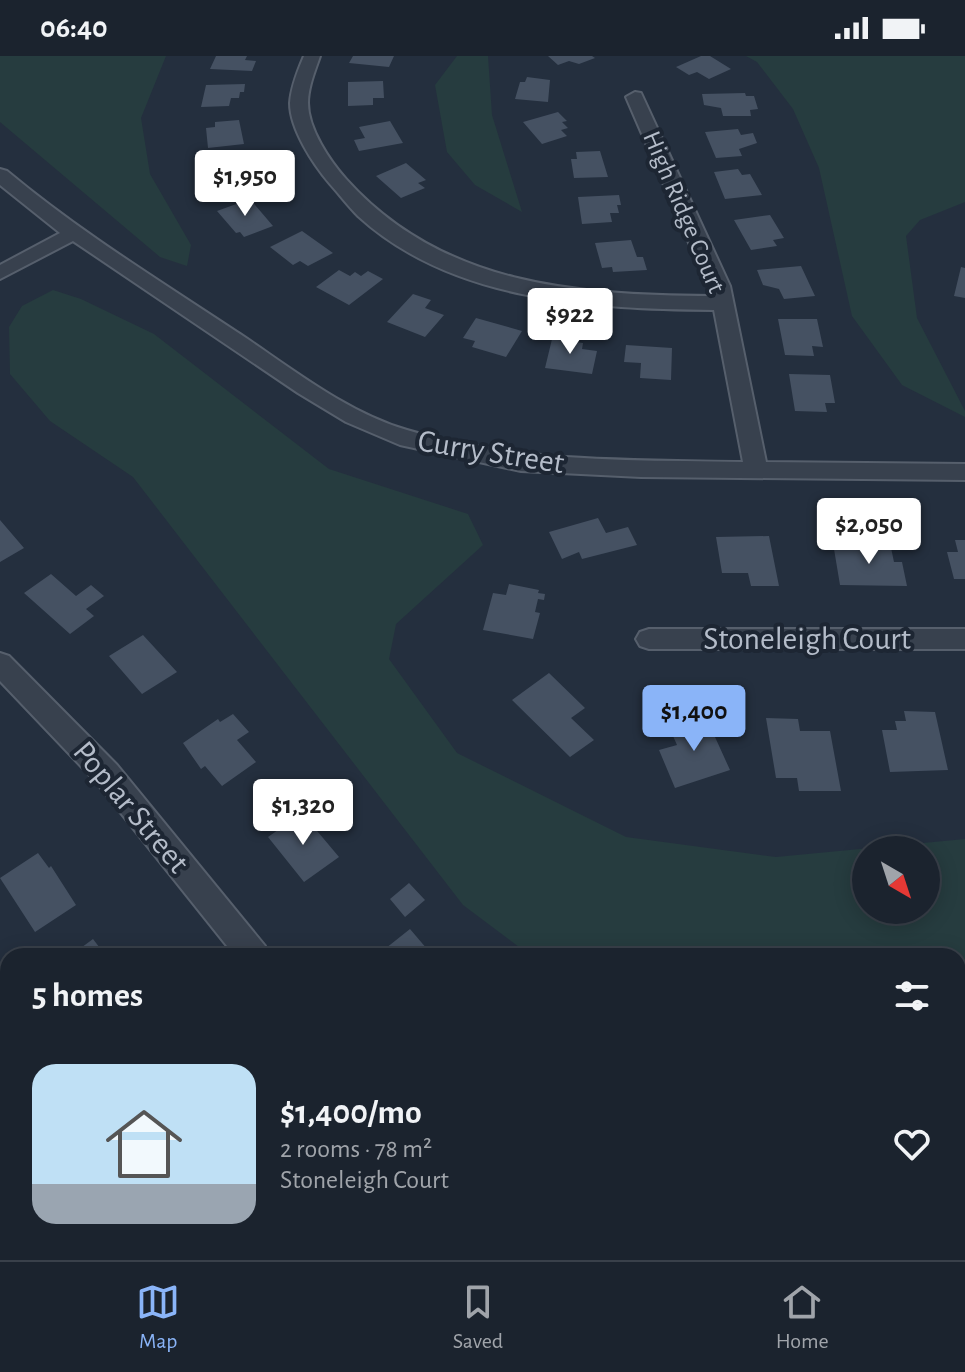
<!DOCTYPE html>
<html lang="en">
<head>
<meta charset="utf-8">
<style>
	:root { --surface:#1b232e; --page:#282f3a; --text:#f1f3f6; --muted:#a0a4aa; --line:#39404a; --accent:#8ab4f8 }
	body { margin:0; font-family:"Alegreya Sans",sans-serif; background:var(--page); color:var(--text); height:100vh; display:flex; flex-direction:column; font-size:30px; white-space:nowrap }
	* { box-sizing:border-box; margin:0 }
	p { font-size:26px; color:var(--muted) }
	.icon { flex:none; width:44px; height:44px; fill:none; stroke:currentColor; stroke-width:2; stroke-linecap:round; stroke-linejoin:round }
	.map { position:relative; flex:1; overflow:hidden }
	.panel { position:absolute; left:0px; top:892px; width:966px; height:312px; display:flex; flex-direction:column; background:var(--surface); border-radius:24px 24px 0 0; box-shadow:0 4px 20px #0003,0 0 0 2px var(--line) }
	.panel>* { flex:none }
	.needle { width:52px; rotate:141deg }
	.fabs { position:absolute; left:852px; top:780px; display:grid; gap:16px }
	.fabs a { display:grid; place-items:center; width:88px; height:88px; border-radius:50%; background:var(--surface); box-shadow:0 4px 20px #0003,0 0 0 2px var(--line); font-size:40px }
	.price { position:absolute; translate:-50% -68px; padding:0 18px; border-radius:8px; background:#fff; color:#222; font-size:26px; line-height:52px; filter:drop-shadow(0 2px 4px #0008) }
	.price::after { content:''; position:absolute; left:50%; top:48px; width:24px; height:18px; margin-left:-12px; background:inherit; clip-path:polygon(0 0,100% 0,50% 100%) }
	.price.current { background:var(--accent); color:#111 }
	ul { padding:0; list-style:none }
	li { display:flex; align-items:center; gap:24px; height:200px; padding:0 32px }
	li+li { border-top:2px solid var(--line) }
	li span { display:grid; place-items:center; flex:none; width:224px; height:160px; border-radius:24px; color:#555 }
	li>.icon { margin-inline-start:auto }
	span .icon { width:96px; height:96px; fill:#fffc; stroke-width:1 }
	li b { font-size:34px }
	h2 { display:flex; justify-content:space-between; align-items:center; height:96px; padding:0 32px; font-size:34px }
	.status { display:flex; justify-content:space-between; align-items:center; height:56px; padding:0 40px; background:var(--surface); direction:ltr }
	.status svg { height:22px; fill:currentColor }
	.tab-bar { display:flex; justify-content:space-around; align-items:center; height:112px; border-top:2px solid var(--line); background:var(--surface); font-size:22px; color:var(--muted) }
	.tab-bar a { display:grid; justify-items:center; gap:4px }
	.tab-bar .current { color:var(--accent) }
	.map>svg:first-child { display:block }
	.green { fill:#263c3f; fill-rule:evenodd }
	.building { fill:#455162 }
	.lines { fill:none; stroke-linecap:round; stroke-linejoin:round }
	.minor-casing { stroke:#565f6c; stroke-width:4 }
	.minor { fill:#38414e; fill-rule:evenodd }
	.labels { text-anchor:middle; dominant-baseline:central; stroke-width:8; stroke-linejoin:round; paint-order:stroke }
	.far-street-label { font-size:26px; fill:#b4bcc9; stroke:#1d2633 }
	.street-label { font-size:32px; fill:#b4bcc9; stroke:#1d2633 }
</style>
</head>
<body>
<div class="status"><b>06:40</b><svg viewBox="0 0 49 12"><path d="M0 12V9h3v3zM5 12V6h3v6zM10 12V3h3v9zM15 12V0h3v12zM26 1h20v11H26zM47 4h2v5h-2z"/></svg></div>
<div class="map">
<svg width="965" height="1204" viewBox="0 0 965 1204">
	<rect width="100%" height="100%" fill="#242f3e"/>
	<!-- green -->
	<path class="green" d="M 0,0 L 166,0 L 141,62 L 150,118 L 191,189 L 187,210 L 160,201 L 0,66 Z
		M 457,0 L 488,0 L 492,59 L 522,156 L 475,129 L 447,96 L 435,29 Z
		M 746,0 L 965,0 L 965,146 L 920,164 L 906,180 L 917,262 L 965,355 L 965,361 L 902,329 L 852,260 L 819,112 L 793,53 L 757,6 Z
		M 53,234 L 81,243 L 154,278 L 329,413 L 468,458 L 483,489 L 396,568 L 389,603 L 457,697 L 626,781 L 776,801 L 965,783 L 965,1204 L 888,1204 L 880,1196 L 958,1196 L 958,900 L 531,900 L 463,849 L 133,421 L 50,365 L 10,318 L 9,271 L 22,250 ZM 926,794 L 926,854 L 866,854 L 866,794 Z"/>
	<!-- building -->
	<path class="building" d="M 216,0 L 247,0 L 245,4 L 256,5 L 252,15 L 210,13 Z
		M 353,0 L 394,0 L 389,11 L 349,7 Z
		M 548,0 L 592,0 L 595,2 L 579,8 L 569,5 L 558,9 Z
		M 701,0 L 710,0 L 731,13 L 709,23 L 697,16 L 689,19 L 676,11 Z
		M 527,21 L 550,24 L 548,46 L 515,43 L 520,26 L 525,26 Z
		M 383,25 L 384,42 L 373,42 L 373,49 L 348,50 L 348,26 Z
		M 245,28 L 244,36 L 240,36 L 239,42 L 231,42 L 229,50 L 201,51 L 206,29 Z
		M 745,37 L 746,40 L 754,40 L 758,53 L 750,54 L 751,60 L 723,60 L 721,52 L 704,49 L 702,38 Z
		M 558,56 L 567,65 L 562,66 L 568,72 L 561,74 L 567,80 L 542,88 L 523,66 Z
		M 239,64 L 244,88 L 208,92 L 206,72 L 215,71 L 215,66 Z
		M 390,65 L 403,87 L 359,95 L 354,84 L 365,82 L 359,71 Z
		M 738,73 L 741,79 L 753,77 L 757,87 L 739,93 L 742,100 L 716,102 L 705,76 Z
		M 600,95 L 608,121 L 574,122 L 571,103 L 577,103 L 576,96 Z
		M 255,100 L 261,112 L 250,115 L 255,125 L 220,133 L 210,110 Z
		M 406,107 L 426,124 L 418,127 L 425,132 L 401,142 L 376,120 Z
		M 738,113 L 742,119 L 750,118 L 762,139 L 725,143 L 714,116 Z
		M 619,139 L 621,149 L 617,149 L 619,157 L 610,157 L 612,166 L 582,168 L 578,141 Z
		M 250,143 L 273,170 L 244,181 L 240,176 L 236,177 L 217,155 Z
		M 770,159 L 784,182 L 773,184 L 777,190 L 751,194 L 734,164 Z
		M 302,175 L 333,197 L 308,210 L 300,205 L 293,209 L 270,191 Z
		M 631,184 L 637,201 L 643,201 L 647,214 L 613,216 L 612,211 L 602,212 L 595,187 Z
		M 801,210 L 815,240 L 784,243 L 779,233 L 763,229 L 757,214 Z
		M 961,211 L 965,212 L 965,242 L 954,240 Z
		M 339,214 L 350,220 L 355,216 L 361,220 L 368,215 L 383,223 L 349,249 L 316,231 Z
		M 413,238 L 431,244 L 425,252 L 444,259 L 425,281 L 387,266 Z
		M 476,262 L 522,275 L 506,301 L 472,291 L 475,285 L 463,282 Z
		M 778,263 L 817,263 L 823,291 L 812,290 L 814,300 L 785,299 Z
		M 553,279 L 577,282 L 576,286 L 583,287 L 582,293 L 597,295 L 592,318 L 545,312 Z
		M 626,289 L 672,292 L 671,324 L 640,322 L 641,307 L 624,306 Z
		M 789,318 L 830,319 L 835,347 L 825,347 L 827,356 L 795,355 Z
		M 598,462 L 606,477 L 628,471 L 637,489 L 582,503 L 579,496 L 562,503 L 549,476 Z
		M 0,464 L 24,492 L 0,506 Z
		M 769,480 L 779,530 L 751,530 L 748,517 L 722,517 L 716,481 Z
		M 955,484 L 965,484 L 965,523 L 954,523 L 947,496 L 958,496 Z
		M 848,486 L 890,487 L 894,506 L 902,506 L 907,530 L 840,529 L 834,493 L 849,493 Z
		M 51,518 L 76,540 L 91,529 L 104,540 L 86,553 L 94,560 L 70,578 L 24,537 Z
		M 509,528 L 539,534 L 538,537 L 545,538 L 544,544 L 538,543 L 535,556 L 540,557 L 533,583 L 483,574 L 493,537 L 506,539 Z
		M 143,579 L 177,616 L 142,638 L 109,600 Z
		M 549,617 L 585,652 L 571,662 L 594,684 L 570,701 L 512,644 Z
		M 904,655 L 935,656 L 948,714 L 890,716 L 882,674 L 897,674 L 895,665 L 906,665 Z
		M 233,658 L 249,676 L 237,684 L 256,706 L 222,730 L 205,710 L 201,713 L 183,687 L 218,663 L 220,666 Z
		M 705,659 L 730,714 L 675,732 L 659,694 L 677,689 L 673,680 L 681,678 L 675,666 Z
		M 766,662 L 798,663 L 800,675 L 830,675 L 841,735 L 799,735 L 797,722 L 776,722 Z
		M 302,757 L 339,801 L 304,826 L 268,781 Z
		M 38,797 L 49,812 L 51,810 L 76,849 L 35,876 L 0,822 Z
		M 409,827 L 425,844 L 405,861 L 390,843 Z
		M 410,873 L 433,900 L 376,900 Z
		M 93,883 L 106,900 L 70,900 Z
		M 250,1196 L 326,1196 L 332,1204 L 256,1204 Z"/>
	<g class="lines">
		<defs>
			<path id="minor" d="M 304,0 L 320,0 C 315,15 308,31 308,47 C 308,73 330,105 346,123 C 442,230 576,239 712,240 L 626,41 L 635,36 L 641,37 L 730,230 L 766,406 L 965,408 L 965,424 L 641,421 L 521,415 L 400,389 L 346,366 L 298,337 L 73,185 L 0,223 L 0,209 L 60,177 L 0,129 L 0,113 L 7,115 C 80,176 160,225 240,278 C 291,312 346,356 407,374 C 515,407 631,404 743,406 L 714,254 C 594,253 452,246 358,160 C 348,150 339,138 330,128 C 313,108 290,73 290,47 C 291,31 298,14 304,0 Z
				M 649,573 L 965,573 L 965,593 L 649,593 L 640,590 L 636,583 L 640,576 Z
				M 0,597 L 9,600 L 117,709 L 265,890 L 269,900 L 235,900 L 97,727 L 0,625 Z
				M 475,1196 L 513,1196 L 517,1204 L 479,1204 Z"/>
		</defs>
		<!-- minor casing -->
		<use href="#minor" class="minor-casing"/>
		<!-- minor -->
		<use href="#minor" class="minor"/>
	</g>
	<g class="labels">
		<!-- far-street labels -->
		<g class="far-street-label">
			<text transform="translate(684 156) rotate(67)">High Ridge Court</text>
		</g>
		<!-- street labels -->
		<g class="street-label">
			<text transform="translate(491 396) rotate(9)">Curry Street</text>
			<text x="807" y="583">Stoneleigh Court</text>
			<text transform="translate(131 751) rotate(50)">Poplar Street</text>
		</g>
	</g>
</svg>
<div class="fabs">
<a><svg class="needle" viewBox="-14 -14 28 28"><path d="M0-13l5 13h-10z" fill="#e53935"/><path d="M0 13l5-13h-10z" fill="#a0a4aa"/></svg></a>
</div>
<b class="price" style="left:245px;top:162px">$1,950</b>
<b class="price" style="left:570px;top:300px">$922</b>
<b class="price" style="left:869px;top:510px">$2,050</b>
<b class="price current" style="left:694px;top:697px">$1,400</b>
<b class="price" style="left:303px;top:791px">$1,320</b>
<section class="panel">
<h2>5 homes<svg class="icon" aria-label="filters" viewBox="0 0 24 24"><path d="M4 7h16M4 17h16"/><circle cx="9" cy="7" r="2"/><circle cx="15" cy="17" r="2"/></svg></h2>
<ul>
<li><span style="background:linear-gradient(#bfe0f5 75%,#9aa5b1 0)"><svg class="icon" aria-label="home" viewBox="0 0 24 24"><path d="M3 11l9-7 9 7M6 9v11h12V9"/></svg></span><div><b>$1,400/mo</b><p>2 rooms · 78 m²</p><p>Stoneleigh Court</p></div><svg class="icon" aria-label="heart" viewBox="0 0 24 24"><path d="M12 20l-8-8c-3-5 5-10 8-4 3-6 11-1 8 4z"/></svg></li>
</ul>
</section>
</div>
<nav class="tab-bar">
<a class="current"><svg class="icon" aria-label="map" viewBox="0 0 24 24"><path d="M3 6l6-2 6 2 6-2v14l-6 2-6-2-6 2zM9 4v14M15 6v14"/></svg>Map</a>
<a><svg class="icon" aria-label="saved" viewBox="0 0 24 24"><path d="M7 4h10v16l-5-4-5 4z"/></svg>Saved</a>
<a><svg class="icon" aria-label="home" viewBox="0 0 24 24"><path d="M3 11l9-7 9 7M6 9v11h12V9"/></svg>Home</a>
</nav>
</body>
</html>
